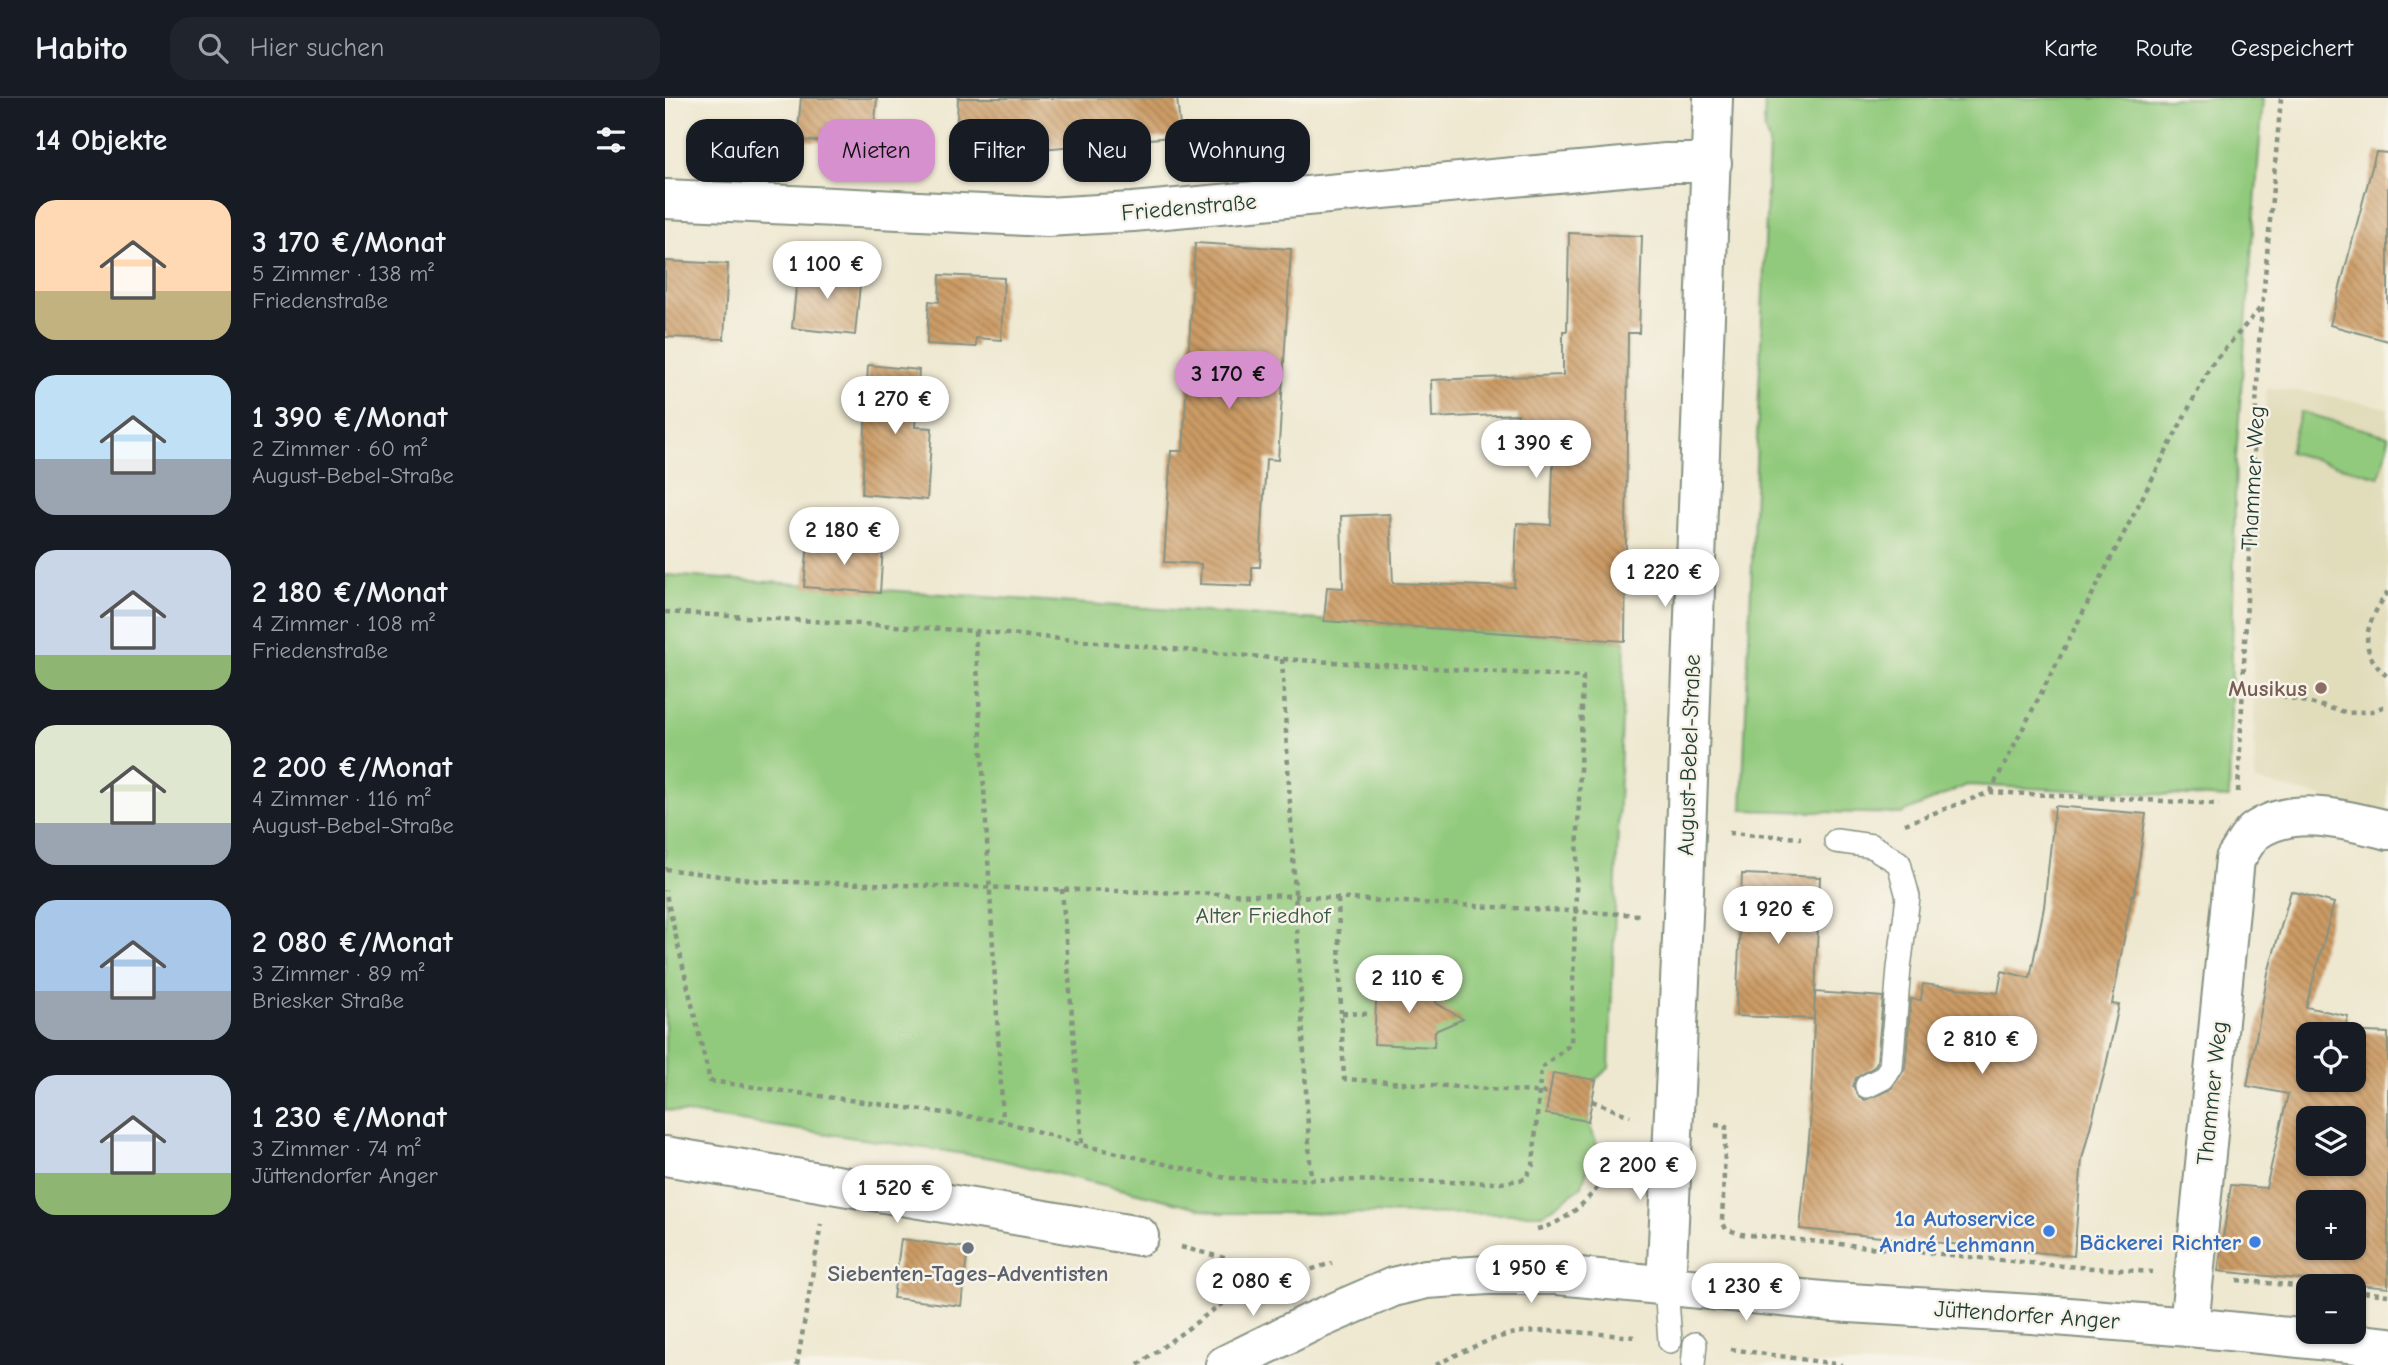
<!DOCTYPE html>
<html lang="de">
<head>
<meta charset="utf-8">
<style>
	:root { --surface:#171b24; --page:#20242c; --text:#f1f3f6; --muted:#9ea1a6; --line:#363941; --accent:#d690ce }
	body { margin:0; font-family:"Comic Neue",sans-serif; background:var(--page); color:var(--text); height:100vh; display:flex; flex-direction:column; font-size:26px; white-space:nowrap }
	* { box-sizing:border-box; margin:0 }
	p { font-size:23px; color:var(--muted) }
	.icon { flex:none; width:38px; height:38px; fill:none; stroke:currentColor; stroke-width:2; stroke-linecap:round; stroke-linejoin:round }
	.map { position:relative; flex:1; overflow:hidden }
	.details { display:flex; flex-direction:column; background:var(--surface); width:665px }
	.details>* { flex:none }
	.banner { position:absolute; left:21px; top:21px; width:665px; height:63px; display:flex; gap:14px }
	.controls { position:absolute; left:1631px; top:924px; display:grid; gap:14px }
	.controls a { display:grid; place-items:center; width:70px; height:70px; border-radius:14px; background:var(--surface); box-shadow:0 2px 5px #0004; font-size:35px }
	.price { position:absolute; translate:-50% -60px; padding:0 16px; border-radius:24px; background:#fff; color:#222; font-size:23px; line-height:46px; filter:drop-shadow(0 2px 4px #0008) }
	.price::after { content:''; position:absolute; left:50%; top:42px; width:21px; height:16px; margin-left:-10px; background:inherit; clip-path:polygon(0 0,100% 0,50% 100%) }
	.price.selected { background:var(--accent); color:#111 }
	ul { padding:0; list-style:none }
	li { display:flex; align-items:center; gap:21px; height:175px; padding:0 35px }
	li span { display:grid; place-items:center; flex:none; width:196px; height:140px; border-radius:21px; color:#555 }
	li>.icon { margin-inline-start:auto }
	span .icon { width:84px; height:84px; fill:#fffc; stroke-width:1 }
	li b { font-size:30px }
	h2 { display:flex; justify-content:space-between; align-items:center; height:84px; padding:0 35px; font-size:30px }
	.tag { padding:0 24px; border-radius:21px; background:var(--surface); box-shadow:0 2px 5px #0004; font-size:24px; line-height:63px }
	.tag.selected { background:var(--accent); color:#111 }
	header { display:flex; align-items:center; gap:42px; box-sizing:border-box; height:98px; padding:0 35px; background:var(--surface); border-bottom:2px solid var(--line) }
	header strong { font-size:33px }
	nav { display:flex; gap:38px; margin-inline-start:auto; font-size:24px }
	.search { width:490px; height:63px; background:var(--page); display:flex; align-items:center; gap:18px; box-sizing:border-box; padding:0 24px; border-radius:21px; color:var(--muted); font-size:26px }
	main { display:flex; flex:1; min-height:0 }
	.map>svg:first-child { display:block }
	.built { fill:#e1dcba }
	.green { fill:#92ca7d; stroke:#588458; stroke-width:2 }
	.building { fill:url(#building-back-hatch); fill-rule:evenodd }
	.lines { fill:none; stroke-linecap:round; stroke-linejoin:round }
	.service-casing { stroke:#869282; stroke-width:26 }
	.minor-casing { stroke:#869282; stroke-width:42 }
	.secondary-casing { stroke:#869282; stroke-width:42 }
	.path { stroke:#869282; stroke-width:4.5; stroke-dasharray:5 5; stroke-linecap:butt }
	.service { stroke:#fff; stroke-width:23 }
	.minor { stroke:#fff; stroke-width:38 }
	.secondary { stroke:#fff; stroke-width:38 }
	.education-dot { fill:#8d6e63; stroke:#f7f3e8; stroke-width:2.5 }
	.shop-dot { fill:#3f7fe0; stroke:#f7f3e8; stroke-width:2.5 }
	.worship-dot { fill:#6b7280; stroke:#f7f3e8; stroke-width:2.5 }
	.labels { text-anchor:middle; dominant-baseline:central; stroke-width:5; stroke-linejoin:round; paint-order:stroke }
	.street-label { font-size:23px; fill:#1f3d34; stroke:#f7f3e8 }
	.education-label { font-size:23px; font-weight:bold; fill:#785e54; stroke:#f7f3e8; text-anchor:end }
	.park-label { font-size:23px; fill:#365943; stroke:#f7f3e8 }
	.shop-label { font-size:23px; font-weight:bold; fill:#366cbe; stroke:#f7f3e8; text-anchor:end }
	.worship-label { font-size:23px; font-weight:bold; fill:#5b616d; stroke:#f7f3e8 }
</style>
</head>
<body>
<header>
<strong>Habito</strong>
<div class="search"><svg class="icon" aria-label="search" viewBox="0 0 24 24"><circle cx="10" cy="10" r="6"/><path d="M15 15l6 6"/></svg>Hier suchen</div>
<nav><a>Karte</a><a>Route</a><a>Gespeichert</a></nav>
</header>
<main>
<section class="details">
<h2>14 Objekte<svg class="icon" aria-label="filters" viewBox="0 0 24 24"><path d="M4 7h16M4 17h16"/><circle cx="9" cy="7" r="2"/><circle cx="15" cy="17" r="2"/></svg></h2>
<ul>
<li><span style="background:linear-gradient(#ffd9b3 65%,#c2b280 0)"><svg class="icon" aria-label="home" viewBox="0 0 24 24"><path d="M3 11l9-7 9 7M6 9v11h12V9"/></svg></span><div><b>3 170 €/Monat</b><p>5 Zimmer · 138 m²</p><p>Friedenstraße</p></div></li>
<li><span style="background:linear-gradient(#bfe0f5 60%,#9aa5b1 0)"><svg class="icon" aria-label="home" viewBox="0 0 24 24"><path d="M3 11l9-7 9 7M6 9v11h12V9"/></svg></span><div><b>1 390 €/Monat</b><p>2 Zimmer · 60 m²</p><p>August-Bebel-Straße</p></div></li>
<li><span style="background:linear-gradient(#c9d6e8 75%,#8fb573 0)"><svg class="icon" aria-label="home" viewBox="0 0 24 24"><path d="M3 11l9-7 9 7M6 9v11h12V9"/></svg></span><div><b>2 180 €/Monat</b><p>4 Zimmer · 108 m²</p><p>Friedenstraße</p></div></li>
<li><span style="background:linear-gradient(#dfe7d0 70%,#9aa5b1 0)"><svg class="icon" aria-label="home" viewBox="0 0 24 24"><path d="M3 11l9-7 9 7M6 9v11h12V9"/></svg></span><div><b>2 200 €/Monat</b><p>4 Zimmer · 116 m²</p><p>August-Bebel-Straße</p></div></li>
<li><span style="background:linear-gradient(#a9c7e8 65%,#9aa5b1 0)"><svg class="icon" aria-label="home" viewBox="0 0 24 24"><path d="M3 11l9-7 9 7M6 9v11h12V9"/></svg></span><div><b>2 080 €/Monat</b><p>3 Zimmer · 89 m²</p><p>Briesker Straße</p></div></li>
<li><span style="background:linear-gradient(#c9d6e8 70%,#8fb573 0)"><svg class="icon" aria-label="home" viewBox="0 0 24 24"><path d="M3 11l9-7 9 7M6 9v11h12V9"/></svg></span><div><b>1 230 €/Monat</b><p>3 Zimmer · 74 m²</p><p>Jüttendorfer Anger</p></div></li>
</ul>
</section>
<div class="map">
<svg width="1723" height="1267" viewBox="0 0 1723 1267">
	<defs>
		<pattern id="building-back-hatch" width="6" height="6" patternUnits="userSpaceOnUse" patternTransform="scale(1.75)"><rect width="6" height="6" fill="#cc9b65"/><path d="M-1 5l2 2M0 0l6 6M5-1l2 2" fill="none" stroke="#a58054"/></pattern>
	</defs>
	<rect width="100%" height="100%" fill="#f7f3e8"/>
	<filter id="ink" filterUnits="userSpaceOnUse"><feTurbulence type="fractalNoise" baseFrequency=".0143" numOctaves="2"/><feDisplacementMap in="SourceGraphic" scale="14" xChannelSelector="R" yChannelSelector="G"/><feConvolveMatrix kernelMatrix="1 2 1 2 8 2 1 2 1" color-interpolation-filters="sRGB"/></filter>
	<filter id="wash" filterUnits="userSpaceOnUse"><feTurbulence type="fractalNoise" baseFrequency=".00686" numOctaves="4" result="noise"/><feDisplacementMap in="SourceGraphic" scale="28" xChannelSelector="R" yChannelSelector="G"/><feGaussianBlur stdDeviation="1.57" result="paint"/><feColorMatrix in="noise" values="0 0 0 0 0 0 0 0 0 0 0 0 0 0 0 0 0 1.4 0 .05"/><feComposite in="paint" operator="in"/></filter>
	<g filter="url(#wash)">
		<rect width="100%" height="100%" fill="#eee8d0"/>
		<!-- built -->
		<path class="built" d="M 1602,290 L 1650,295 L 1723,310 L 1723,715 L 1590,683 L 1587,497 L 1594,366 Z"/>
		<!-- green -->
		<path class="green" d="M 1100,0 L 1598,0 L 1571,360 L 1564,700 L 1302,687 L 1236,716 L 1077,712 L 1104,45 L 1099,30 Z
			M 1636,314 L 1723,338 L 1723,348 L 1714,379 L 1624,354 Z
			M 0,477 L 960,543 L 944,970 L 930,982 L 923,1023 L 931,1044 L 917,1088 L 879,1116 L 555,1115 L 327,1060 L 0,1012 Z"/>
		<g id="blocks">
			<!-- building -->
			<path class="building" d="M 136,0 L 212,0 L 208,46 L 132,42 Z
				M 293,0 L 512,0 L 516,38 L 377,51 L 291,46 Z
				M 1711,54 L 1723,55 L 1723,243 L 1665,227 Z
				M 904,135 L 977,138 L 974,235 L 963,235 L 960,543 L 659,523 L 662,489 L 678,490 L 676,418 L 725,416 L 728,485 L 849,489 L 852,425 L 886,427 L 889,343 L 852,343 L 853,316 L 767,320 L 766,282 L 898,277 L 898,233 L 902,233 Z
				M 530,145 L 626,151 L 613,362 L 601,361 L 595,469 L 587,469 L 587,488 L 535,486 L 536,466 L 499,464 L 506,353 L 518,353 Z
				M 0,163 L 63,166 L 59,241 L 0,239 Z
				M 133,170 L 196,176 L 190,237 L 127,230 Z
				M 275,177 L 339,180 L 336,242 L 311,240 L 311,249 L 262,246 L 264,203 L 274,204 Z
				M 203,267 L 254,272 L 250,329 L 267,330 L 262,402 L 197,396 Z
				M 143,443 L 218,448 L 215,495 L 139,489 Z
				M 1390,708 L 1481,716 L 1469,797 L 1467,797 L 1447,906 L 1454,907 L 1440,972 L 1417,1061 L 1409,1158 L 1135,1131 L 1145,1030 L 1150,894 L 1218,899 L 1212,964 L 1209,969 L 1191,980 L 1188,988 L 1194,999 L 1200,1002 L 1225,992 L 1240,971 L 1246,901 L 1256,902 L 1258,886 L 1333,895 L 1337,873 L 1365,880 L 1379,809 Z
				M 1077,776 L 1155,779 L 1149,921 L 1071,918 Z
				M 1626,793 L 1669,805 L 1641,909 L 1683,918 L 1679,933 L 1723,935 L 1723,1190 L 1553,1173 L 1566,1087 L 1601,1090 L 1623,996 L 1582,988 L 1603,875 ZM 1643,936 L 1689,936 L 1689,982 L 1643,982 ZM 1643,1020 L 1689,1020 L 1689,1066 L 1643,1066 ZM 1643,1104 L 1689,1104 L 1689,1150 L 1643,1150 Z
				M 712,884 L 772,887 L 771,905 L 798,921 L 770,933 L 769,949 L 709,946 Z
				M 888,975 L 931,982 L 923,1023 L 881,1016 Z
				M 236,1141 L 303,1150 L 296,1208 L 228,1200 Z"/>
		</g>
	</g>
	<g filter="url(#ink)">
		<use href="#blocks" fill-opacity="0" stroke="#869282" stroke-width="2"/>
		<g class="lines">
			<defs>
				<path id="service" d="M 1171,743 L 1207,748 L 1234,765 L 1243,799 L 1234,870 L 1226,969 L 1218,980 L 1202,988
					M 1001,1188 L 1005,1243
					M 1028,1267 L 1030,1246"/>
				<path id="minor" d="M 0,101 L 382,119 L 468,114 L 1001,65 L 1047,65
					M 0,1058 L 474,1138
					M 1001,1188 L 1018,818 L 1048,0
					M 1524,1229 L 1570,761 C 1576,753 1582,740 1589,734 C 1628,706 1681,722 1723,732"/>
				<path id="secondary" d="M 560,1267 L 645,1225 L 728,1189 L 761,1181 L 823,1177 L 893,1177 L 1168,1204 L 1367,1216 L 1524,1229 L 1723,1249"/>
			</defs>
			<!-- service casing -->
			<use href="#service" class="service-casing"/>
			<!-- minor casing -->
			<use href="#minor" class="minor-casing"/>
			<!-- secondary casing -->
			<use href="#secondary" class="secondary-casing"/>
			<!-- path -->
			<path class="path" d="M 1723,494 C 1701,525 1690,552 1723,579
				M 0,514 L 310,533 L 617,561 L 918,579 L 906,946 L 876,970 L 868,1067 L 860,1081 L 836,1085 L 561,1080 L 417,1047 L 338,1023 L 45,983 L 0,792
				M 310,533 L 338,1023
				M 617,561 L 646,1082
				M 1578,588 L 1684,615 L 1707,613 L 1723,607
				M 1325,694 L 1546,267 L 1597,208
				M 1573,694 L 1594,245 L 1616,0
				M 1240,726 L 1325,694 L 1554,706
				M 1064,735 L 1136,740
				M 0,771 L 94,783 L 629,798 L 975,817
				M 397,791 L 417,1047
				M 673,801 L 676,915
				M 702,916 L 676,915 L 679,981 L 884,995
				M 927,1003 L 965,1018
				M 1050,1027 L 1061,1028 L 1057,1123 L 1061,1131 L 1076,1136 L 1385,1167 L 1487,1174
				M 872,1131 C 914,1122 937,1083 963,1051
				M 516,1149 L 579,1165 L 618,1180
				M 1572,1182 L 1643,1189
				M 1689,1193 L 1723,1197
				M 1066,1251 L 1177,1267
				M 132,1267 L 156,1126
				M 473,1267 L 555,1207 L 619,1180 L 667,1165
				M 771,1267 C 797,1254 827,1238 857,1234 C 894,1231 933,1236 970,1239"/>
			<!-- service -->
			<use href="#service" class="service"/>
			<!-- minor -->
			<use href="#minor" class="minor"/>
			<!-- secondary -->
			<use href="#secondary" class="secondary"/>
		</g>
	</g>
	<!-- markers -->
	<circle class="education-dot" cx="1656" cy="590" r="7"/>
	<g class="shop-dot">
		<circle cx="1384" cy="1133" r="7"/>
		<circle cx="1590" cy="1144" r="7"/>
	</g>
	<circle class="worship-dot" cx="303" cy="1150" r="7"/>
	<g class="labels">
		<!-- street labels -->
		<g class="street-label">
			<text transform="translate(524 109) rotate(-5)">Friedenstraße</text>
			<text transform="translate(1588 380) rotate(-87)">Thammer Weg</text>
			<text transform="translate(1024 657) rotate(-88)">August-Bebel-Straße</text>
			<text transform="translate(1547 995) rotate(-84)">Thammer Weg</text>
			<text transform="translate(1362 1217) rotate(4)">Jüttendorfer Anger</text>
		</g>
		<!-- education labels -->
		<g class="education-label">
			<text x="1642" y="590">Musikus</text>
		</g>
		<!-- park labels -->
		<g class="park-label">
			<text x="598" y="817">Alter Friedhof</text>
		</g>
		<!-- shop labels -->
		<g class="shop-label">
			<text x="1370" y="1120">1a Autoservice<tspan x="1370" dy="26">André Lehmann</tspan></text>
			<text x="1576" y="1144">Bäckerei Richter</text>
		</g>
		<!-- worship labels -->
		<g class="worship-label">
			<text x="303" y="1175">Siebenten-Tages-Adventisten</text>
		</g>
	</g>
</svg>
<div class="controls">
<a><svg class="icon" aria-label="locate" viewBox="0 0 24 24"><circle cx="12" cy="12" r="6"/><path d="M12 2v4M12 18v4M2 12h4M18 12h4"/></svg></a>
<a><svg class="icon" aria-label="layers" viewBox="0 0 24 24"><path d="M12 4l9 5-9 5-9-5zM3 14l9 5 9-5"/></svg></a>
<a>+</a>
<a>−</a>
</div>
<b class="price" style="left:162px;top:203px">1 100 €</b>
<b class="price selected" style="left:564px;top:313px">3 170 €</b>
<b class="price" style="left:230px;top:338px">1 270 €</b>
<b class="price" style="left:871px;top:382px">1 390 €</b>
<b class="price" style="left:179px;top:469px">2 180 €</b>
<b class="price" style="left:1000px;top:511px">1 220 €</b>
<b class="price" style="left:1113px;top:848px">1 920 €</b>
<b class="price" style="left:744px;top:917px">2 110 €</b>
<b class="price" style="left:1317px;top:978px">2 810 €</b>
<b class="price" style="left:975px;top:1104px">2 200 €</b>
<b class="price" style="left:232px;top:1127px">1 520 €</b>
<b class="price" style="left:866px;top:1207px">1 950 €</b>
<b class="price" style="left:588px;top:1220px">2 080 €</b>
<b class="price" style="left:1081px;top:1225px">1 230 €</b>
<div class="banner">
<a class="tag">Kaufen</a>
<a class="tag selected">Mieten</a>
<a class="tag">Filter</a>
<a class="tag">Neu</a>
<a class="tag">Wohnung</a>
</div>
</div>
</main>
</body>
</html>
